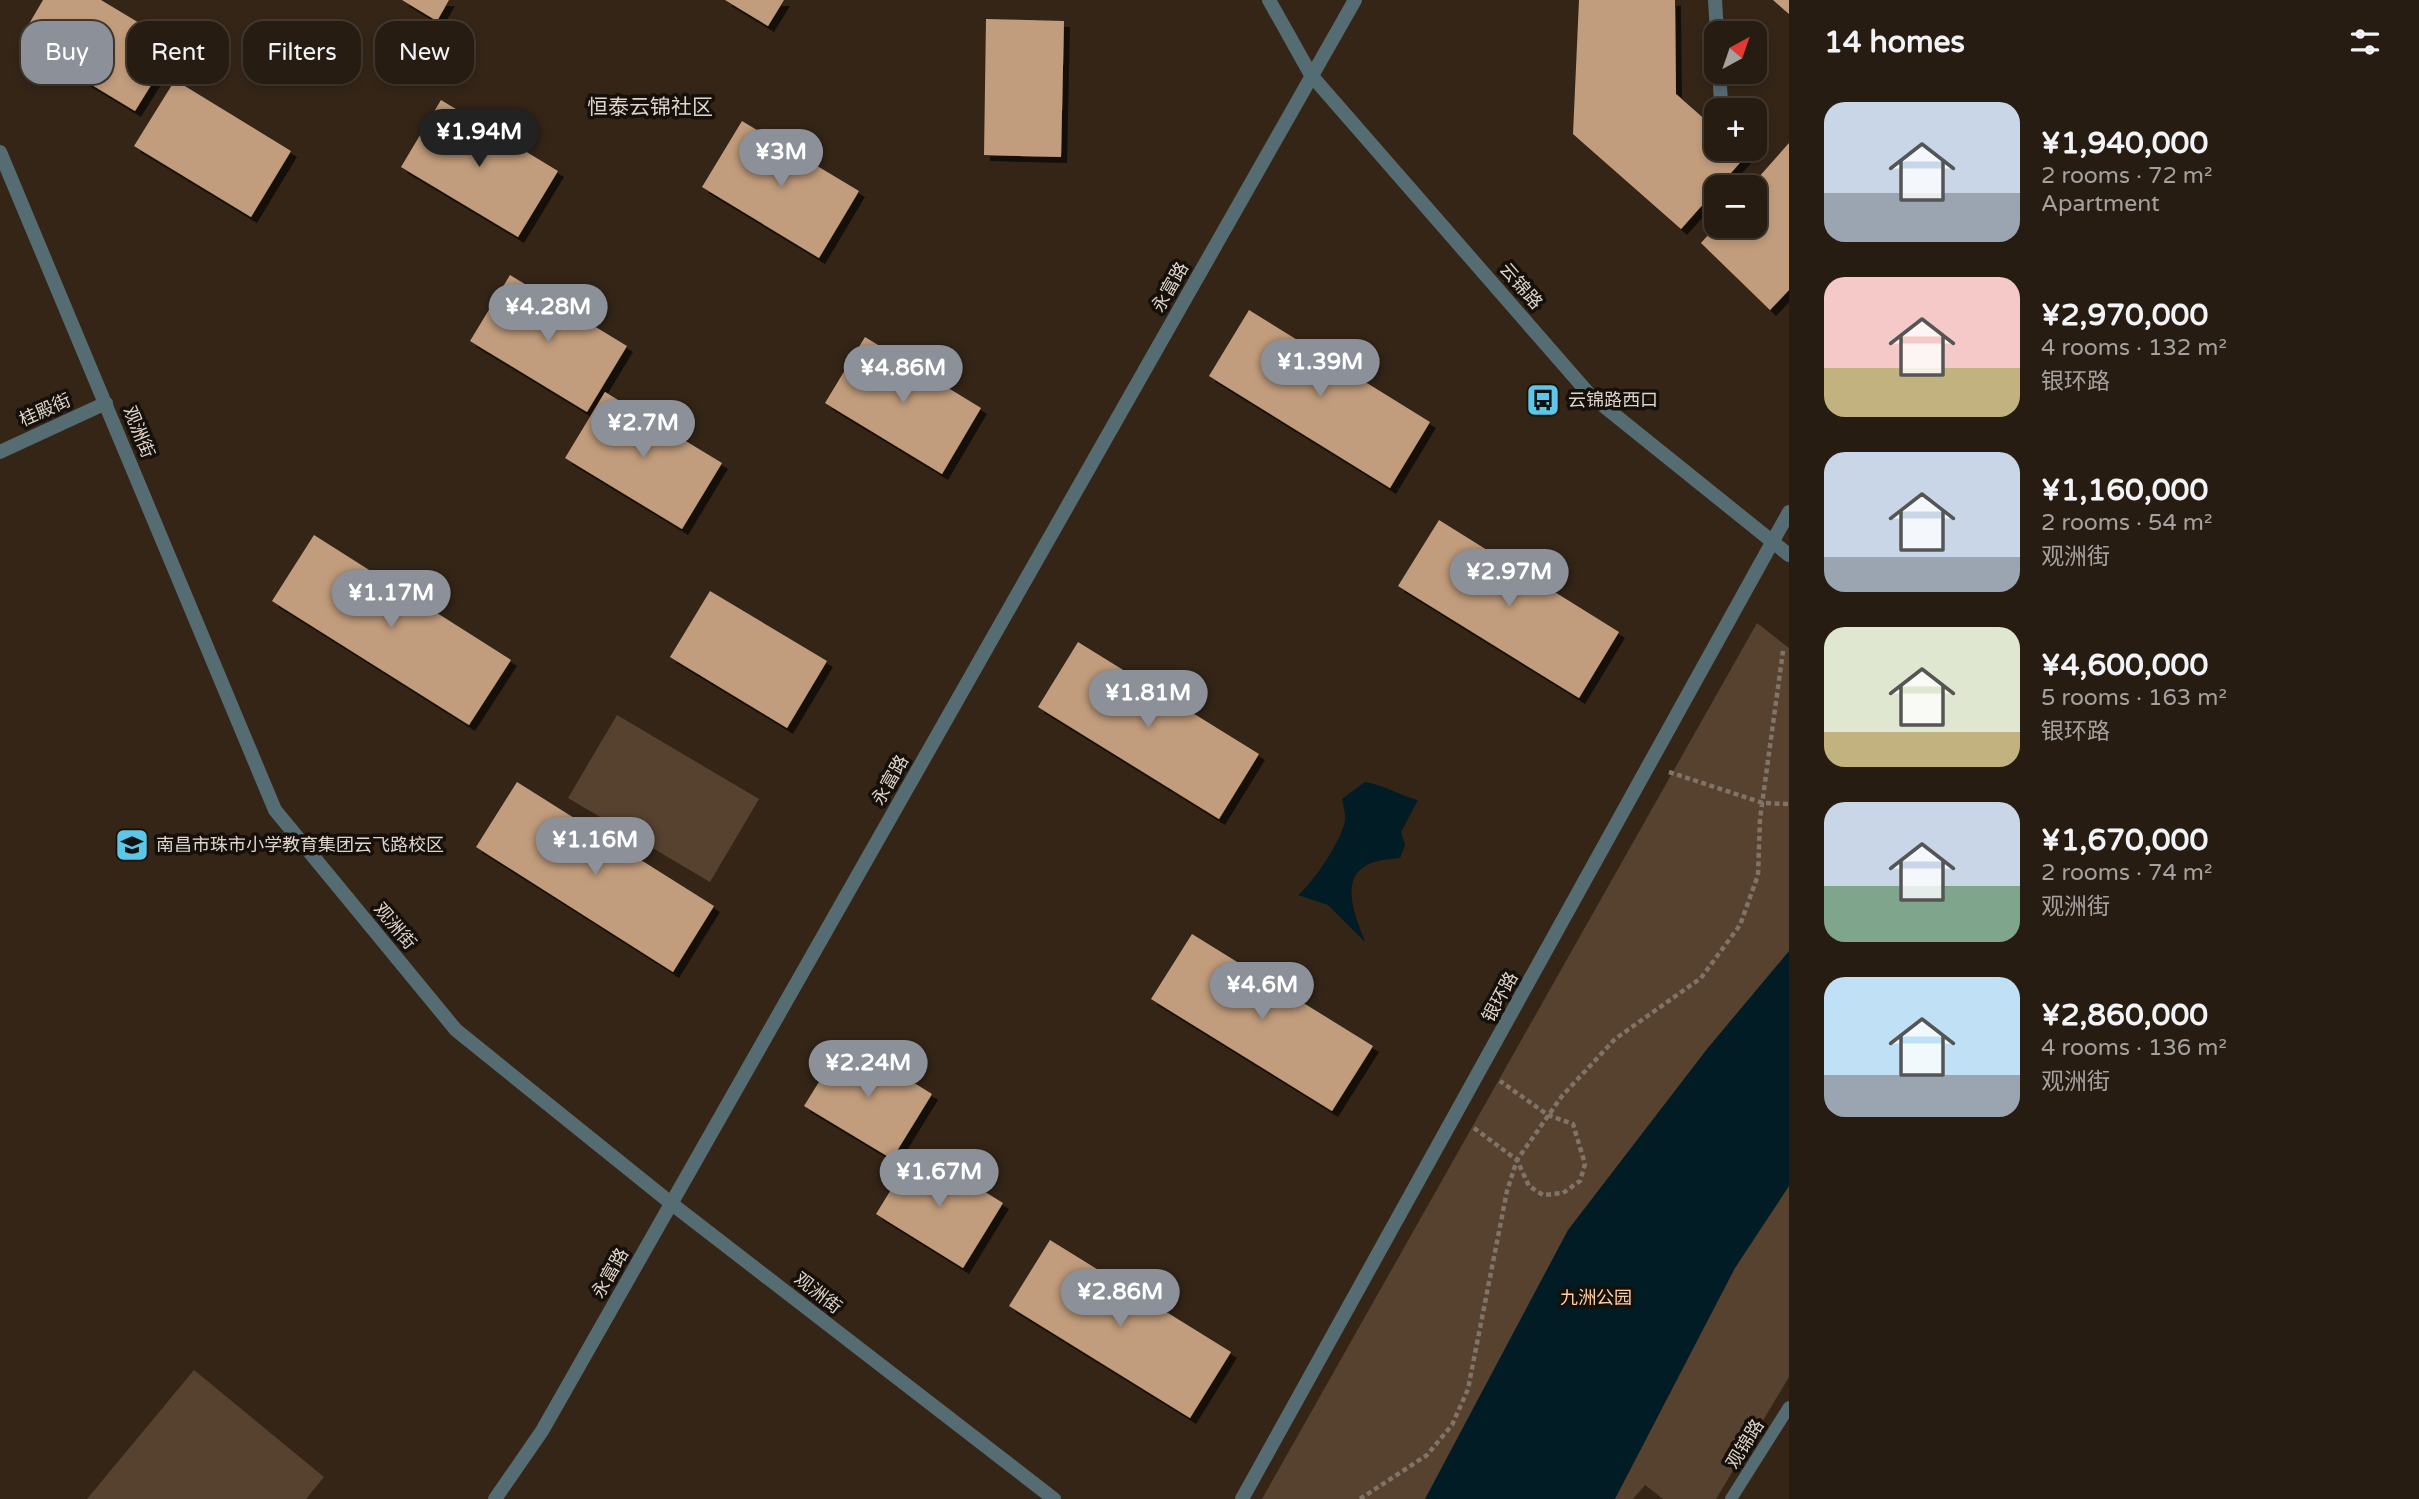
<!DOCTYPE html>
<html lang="en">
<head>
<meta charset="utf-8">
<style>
	:root { --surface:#271c11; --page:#33291f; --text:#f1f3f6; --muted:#a4a19f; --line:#433a31; --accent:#8c9099 }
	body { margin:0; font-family:"Varela Round","Noto Sans SC",sans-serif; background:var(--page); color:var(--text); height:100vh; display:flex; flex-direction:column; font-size:26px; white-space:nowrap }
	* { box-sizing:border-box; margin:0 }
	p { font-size:23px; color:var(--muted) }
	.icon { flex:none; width:38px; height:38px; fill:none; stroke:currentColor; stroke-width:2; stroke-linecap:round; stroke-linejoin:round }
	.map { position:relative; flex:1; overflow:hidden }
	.side { display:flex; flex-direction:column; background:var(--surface); width:630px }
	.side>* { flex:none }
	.top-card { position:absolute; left:21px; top:21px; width:665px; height:63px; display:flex; gap:14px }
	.needle { width:46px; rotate:40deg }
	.buttons { position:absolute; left:1704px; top:21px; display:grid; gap:14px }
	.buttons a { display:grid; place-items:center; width:63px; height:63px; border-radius:14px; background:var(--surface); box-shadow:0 4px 10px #0003,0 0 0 2px var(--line); font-size:35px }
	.price { position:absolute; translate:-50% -60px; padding:0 16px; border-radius:24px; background:var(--accent); color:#fff; font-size:23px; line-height:46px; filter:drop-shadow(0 2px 4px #0008) }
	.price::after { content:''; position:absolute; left:50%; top:42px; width:21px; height:16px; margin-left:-10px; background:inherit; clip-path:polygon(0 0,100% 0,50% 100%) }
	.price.current { background:#222; color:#fff }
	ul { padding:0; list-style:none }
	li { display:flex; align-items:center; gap:21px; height:175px; padding:0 35px }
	li span { display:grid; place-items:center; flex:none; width:196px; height:140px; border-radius:21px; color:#555 }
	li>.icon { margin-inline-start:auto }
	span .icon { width:84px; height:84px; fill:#fffc; stroke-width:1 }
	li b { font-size:30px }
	h2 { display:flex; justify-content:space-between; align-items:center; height:84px; padding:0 35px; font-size:30px }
	.tag { padding:0 24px; border-radius:21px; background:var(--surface); box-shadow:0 4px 10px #0003,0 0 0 2px var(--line); font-size:24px; line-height:63px }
	.tag.current { background:var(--accent); color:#fff }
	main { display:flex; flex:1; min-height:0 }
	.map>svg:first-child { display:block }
	.green { fill:#574230 }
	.water { fill:#011c24 }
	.building { fill:#c29d7d; filter:url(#shadow) }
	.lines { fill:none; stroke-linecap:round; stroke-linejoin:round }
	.path { stroke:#807367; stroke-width:4.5; stroke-dasharray:5 3.5; stroke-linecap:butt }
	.service { stroke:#566c73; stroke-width:12 }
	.pedestrian { stroke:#566c73; stroke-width:14 }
	.minor { stroke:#566c73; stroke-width:14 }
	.tertiary { stroke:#566c73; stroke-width:14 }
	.labels { text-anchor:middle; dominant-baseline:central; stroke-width:7; stroke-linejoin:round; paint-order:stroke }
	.street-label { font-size:18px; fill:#ded4cb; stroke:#16100a }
	.poi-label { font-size:18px; fill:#ded4cb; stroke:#16100a; text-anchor:start }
	.park-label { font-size:18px; fill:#fdcfa8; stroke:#16100a }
	.quarter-label { font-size:21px; fill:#ded4cb; stroke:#16100a }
</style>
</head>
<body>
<main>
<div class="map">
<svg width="1789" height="1499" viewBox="0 0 1789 1499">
	<defs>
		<filter id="shadow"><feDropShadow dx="6" dy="6" stdDeviation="0" flood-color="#0009"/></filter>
	</defs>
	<rect width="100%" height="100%" fill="#342517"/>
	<!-- green -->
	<path class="green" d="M 1757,623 L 1789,648 L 1789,1377 L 1716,1499 L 1663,1499 L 1645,1485 L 1633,1499 L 1262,1499 Z
		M 617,715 L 759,799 L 710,882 L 568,798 Z
		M 194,1370 L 324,1477 L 306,1499 L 87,1499 Z"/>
	<!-- water -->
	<path class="water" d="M 1365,782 C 1384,785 1399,795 1418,800 L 1401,832 L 1405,845 L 1400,858 C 1390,859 1376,860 1367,865 C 1338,880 1357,920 1365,942 L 1328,905 L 1298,895 C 1314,882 1341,841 1345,821 C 1346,814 1343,805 1342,799 Z
		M 1789,951 L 1789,1186 L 1735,1268 L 1615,1499 L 1425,1499 L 1568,1230 L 1707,1049 Z"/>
	<!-- building -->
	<path class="building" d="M 43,0 L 101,0 L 176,45 L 135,111 L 19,41 Z
		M 402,0 L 449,0 L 437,21 Z
		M 725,0 L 784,0 L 768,26 Z
		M 1579,0 L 1675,0 L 1676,94 L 1717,130 L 1717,149 L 1737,149 L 1746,156 L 1681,229 L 1573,134 Z
		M 1773,0 L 1789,0 L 1789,14 Z
		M 986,19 L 1064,21 L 1061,157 L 984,155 Z
		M 175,80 L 291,151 L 251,217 L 134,146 Z
		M 441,100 L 558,171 L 518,237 L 401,167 Z
		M 742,121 L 859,191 L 819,258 L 702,187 Z
		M 1789,143 L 1789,290 L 1770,310 L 1701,243 L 1716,226 L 1755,226 L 1755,187 L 1750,187 Z
		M 510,275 L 627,346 L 587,412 L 470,341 Z
		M 1249,310 L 1430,422 L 1390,488 L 1209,376 Z
		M 865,337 L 981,408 L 942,474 L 825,403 Z
		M 605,392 L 722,463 L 682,529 L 565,458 Z
		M 1439,520 L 1619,632 L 1579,698 L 1398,586 Z
		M 314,535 L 511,660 L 469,725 L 272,601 Z
		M 710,591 L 827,661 L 787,728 L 670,657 Z
		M 1078,642 L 1259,754 L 1219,819 L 1038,707 Z
		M 517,782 L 714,906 L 673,972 L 476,847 Z
		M 1192,934 L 1373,1046 L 1332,1111 L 1151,999 Z
		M 845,1040 L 932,1094 L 892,1159 L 804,1106 Z
		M 916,1149 L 1003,1203 L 963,1268 L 876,1214 Z
		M 1050,1240 L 1231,1352 L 1190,1418 L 1009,1306 Z"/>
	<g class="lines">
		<!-- path -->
		<path class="path" d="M 1669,772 L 1763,803 L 1789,804
			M 1474,1128 L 1517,1160 L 1529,1186 L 1543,1195 L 1563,1193 L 1580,1181 L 1585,1164 L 1573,1124 L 1548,1115 L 1500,1081
			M 1360,1499 L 1427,1455 L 1452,1425 L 1468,1389 L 1507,1191 L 1517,1160 L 1562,1096 L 1615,1039 L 1701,978 L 1740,925 L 1758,875 L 1760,819 L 1783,651"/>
		<!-- service -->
		<path class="service" d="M 1731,1499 L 1789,1407"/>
		<!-- pedestrian -->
		<path class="pedestrian" d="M 1715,0 L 1717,33
			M 1719,72 L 1721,101"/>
		<!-- minor -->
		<path class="minor" d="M 0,152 L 275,810 L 456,1030 L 672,1204 L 1054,1499
			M 0,452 L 106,403
			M 1242,1499 L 1789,512"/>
		<!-- tertiary -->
		<path class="tertiary" d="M 1269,0 L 1311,75 L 1590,395 L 1789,555
			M 495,1499 L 542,1431 L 1355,0"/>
	</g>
	<!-- icons -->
	<defs>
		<symbol id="bus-square" viewBox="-11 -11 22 22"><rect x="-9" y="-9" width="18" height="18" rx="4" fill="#5dc7e8" stroke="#16100a"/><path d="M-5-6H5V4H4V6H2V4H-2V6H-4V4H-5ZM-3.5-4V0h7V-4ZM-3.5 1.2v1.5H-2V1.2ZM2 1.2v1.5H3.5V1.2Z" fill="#111"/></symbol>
		<symbol id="school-square" viewBox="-11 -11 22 22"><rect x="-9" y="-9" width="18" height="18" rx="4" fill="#5dc7e8" stroke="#16100a"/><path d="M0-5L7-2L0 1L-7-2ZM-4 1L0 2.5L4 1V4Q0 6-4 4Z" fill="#111"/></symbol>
	</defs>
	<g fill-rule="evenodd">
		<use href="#bus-square" x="1524" y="381" width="38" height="38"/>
		<use href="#school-square" x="113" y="826" width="38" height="38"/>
	</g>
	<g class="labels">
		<!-- street labels -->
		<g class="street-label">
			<text transform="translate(1521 286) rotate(49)">云锦路</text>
			<text transform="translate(1170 287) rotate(-60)">永富路</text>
			<text transform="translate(45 410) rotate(-24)">桂殿街</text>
			<text transform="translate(139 432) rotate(68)">观洲街</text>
			<text transform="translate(890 780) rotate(-60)">永富路</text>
			<text transform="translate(395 926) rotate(50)">观洲街</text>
			<text transform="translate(1500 997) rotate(-61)">银环路</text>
			<text transform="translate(610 1273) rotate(-60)">永富路</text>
			<text transform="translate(818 1293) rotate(38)">观洲街</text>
			<text transform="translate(1745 1444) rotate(-58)">观锦路</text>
		</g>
		<!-- poi labels -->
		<g class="poi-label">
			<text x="1568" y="400">云锦路西口</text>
			<text x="156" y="845">南昌市珠市小学教育集团云飞路校区</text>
		</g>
		<!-- park labels -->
		<g class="park-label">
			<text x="1596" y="1298">九洲公园</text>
		</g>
		<!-- quarter labels -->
		<g class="quarter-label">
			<text x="650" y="107">恒泰云锦社区</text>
		</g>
	</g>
</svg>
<div class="buttons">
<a><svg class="needle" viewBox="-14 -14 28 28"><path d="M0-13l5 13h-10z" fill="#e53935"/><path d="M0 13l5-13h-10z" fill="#a4a19f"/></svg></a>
<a>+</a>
<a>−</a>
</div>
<b class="price current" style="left:479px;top:169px">¥1.94M</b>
<b class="price" style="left:781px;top:189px">¥3M</b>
<b class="price" style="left:548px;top:344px">¥4.28M</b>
<b class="price" style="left:1320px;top:399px">¥1.39M</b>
<b class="price" style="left:903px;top:405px">¥4.86M</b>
<b class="price" style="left:643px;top:460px">¥2.7M</b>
<b class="price" style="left:1509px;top:609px">¥2.97M</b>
<b class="price" style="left:391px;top:630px">¥1.17M</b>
<b class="price" style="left:1148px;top:730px">¥1.81M</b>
<b class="price" style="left:595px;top:877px">¥1.16M</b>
<b class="price" style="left:1262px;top:1022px">¥4.6M</b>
<b class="price" style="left:868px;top:1100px">¥2.24M</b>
<b class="price" style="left:939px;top:1209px">¥1.67M</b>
<b class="price" style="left:1120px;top:1329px">¥2.86M</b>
<div class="top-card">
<a class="tag current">Buy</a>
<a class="tag">Rent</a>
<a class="tag">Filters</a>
<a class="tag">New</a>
</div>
</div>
<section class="side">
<h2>14 homes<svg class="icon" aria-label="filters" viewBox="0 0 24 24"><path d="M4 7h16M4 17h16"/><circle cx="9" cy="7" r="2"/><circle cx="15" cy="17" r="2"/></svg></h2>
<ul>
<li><span style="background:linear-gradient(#c9d6e8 65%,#9aa5b1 0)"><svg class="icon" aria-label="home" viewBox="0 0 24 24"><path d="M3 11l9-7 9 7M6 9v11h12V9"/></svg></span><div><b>¥1,940,000</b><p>2 rooms · 72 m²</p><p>Apartment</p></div></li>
<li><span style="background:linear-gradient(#f6c9c9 65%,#c2b280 0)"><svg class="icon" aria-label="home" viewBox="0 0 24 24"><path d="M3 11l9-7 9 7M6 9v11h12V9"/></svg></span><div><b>¥2,970,000</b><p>4 rooms · 132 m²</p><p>银环路</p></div></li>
<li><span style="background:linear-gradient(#c9d6e8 75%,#9aa5b1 0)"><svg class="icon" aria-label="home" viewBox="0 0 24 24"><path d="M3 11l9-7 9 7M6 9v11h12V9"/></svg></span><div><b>¥1,160,000</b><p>2 rooms · 54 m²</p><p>观洲街</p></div></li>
<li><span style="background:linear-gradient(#dfe7d0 75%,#c2b280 0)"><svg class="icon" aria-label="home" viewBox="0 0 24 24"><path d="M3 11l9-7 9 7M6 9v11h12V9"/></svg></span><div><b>¥4,600,000</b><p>5 rooms · 163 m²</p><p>银环路</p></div></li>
<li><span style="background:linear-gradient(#c9d6e8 60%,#7fa58c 0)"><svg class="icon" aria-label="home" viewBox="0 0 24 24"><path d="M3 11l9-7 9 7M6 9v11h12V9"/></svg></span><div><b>¥1,670,000</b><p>2 rooms · 74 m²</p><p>观洲街</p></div></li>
<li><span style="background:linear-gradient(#bfe0f5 70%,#9aa5b1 0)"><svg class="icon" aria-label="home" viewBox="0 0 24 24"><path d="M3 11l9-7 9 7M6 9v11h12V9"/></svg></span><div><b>¥2,860,000</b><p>4 rooms · 136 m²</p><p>观洲街</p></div></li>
</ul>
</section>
</main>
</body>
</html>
